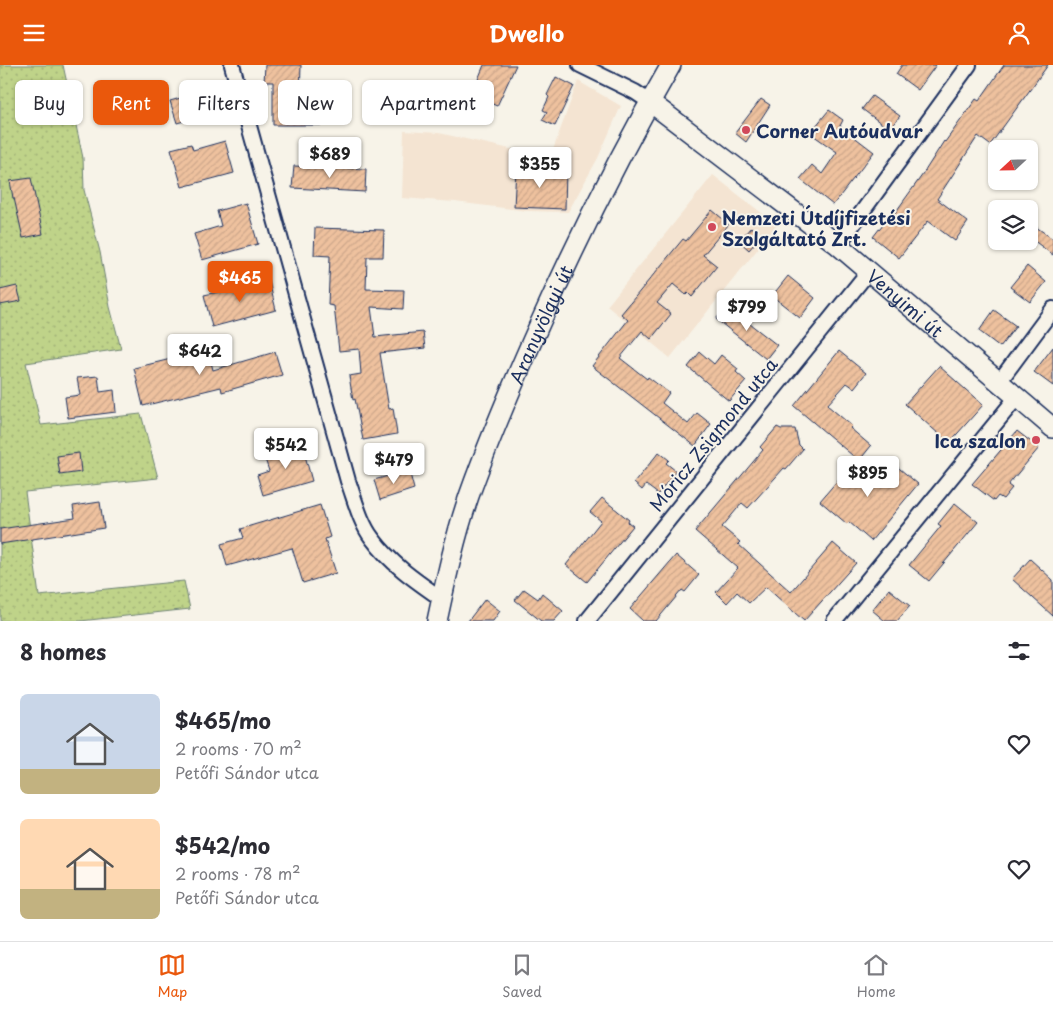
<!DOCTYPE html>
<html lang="en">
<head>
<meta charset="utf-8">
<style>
	:root { --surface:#fff; --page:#f7f7f7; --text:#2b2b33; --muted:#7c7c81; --line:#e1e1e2; --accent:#ea580c }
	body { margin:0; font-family:"Playpen Sans",sans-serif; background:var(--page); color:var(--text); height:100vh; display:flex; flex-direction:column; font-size:19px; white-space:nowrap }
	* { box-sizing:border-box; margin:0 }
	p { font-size:16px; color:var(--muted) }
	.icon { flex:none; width:28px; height:28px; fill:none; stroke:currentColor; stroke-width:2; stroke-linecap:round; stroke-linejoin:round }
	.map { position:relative; height:556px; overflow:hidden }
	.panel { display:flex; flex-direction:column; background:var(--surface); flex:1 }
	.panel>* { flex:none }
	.top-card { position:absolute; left:15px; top:15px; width:500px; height:45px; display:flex; gap:10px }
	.needle { width:32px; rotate:248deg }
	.buttons { position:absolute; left:988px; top:75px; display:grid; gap:10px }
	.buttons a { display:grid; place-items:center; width:50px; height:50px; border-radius:8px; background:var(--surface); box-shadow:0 1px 4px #0004; font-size:25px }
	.price { position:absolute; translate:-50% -42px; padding:0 11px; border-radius:5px; background:#fff; color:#222; font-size:16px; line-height:32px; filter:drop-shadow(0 1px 2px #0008) }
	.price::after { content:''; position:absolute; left:50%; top:30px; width:15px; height:11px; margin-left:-8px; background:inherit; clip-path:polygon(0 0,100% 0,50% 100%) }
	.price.on { background:var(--accent); color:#fff }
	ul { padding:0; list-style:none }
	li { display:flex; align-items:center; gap:15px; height:125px; padding:0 20px }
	li span { display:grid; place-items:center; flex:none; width:140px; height:100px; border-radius:8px; color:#555 }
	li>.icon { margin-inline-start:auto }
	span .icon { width:60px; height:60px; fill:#fffc; stroke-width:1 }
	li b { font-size:21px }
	h2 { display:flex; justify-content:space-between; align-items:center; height:60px; padding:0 20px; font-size:21px }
	.chip { padding:0 18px; border-radius:8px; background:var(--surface); box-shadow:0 1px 4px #0004; font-size:18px; line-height:45px }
	.chip.on { background:var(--accent); color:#fff }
	header { display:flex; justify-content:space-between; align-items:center; height:65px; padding:0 20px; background:var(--accent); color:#fff; font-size:22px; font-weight:700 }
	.tab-bar { display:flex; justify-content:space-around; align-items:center; height:70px; border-top:1px solid var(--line); background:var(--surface); font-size:14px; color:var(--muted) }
	.tab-bar a { display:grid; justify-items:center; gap:2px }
	.tab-bar .on { color:var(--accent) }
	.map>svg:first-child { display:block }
	.built { fill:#f4e4d2 }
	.garden { fill:url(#garden-dots); stroke:#6d8174 }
	.building { fill:url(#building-hatch); stroke:#1b2f5e }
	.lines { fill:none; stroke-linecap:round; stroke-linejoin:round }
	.street-casing { stroke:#1b2f5e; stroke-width:18 }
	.secondary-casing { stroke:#1b2f5e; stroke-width:22 }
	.street { stroke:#f7f3e8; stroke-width:14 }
	.secondary { stroke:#f7f3e8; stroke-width:19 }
	.poi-dot { fill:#d1495b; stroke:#f7f3e8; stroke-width:2 }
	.labels { text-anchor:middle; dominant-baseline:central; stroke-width:4; stroke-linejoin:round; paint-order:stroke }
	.poi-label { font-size:18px; font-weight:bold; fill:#1b2f5e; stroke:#f7f3e8; text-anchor:start }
	.street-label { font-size:18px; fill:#1b2f5e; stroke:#f7f3e8 }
</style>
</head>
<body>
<header><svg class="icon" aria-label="menu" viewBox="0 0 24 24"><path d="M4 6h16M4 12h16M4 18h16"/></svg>Dwello<svg class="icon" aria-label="person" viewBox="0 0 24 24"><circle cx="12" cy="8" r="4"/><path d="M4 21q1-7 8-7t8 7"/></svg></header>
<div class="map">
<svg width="1053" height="556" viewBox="0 0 1053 556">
	<defs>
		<pattern id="garden-dots" width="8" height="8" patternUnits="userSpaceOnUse" patternTransform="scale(1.25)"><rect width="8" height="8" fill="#bfd389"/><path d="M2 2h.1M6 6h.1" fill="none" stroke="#a4b579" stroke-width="1.8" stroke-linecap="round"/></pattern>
		<pattern id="building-hatch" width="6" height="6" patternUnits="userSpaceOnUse" patternTransform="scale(1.25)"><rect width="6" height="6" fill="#eec19e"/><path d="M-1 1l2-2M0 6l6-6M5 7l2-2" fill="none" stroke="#cca68a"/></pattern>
	</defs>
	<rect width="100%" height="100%" fill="#f7f3e8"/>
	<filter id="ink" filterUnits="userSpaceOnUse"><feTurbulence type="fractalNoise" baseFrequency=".02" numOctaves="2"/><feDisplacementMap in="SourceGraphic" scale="10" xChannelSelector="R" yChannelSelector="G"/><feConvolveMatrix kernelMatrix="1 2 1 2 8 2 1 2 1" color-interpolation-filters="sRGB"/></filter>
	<g filter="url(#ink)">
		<!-- built -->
		<path class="built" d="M 578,16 L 621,41 L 598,93 L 568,147 L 528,146 L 455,137 L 402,133 L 404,66 L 439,68 L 550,93 Z
			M 713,110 L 777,160 L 670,293 L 607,241 Z"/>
		<!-- garden -->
		<path class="garden" d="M 0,0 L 63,0 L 83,93 L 84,125 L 100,187 L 110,242 L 121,284 L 26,298 L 41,360 L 141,349 L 158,413 L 25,427 L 39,531 L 184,516 L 190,544 L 80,556 L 0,556 Z"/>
		<!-- building -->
		<path class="building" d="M 265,0 L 301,0 L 300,32 L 307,32 L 308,39 L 345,39 L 345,60 L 273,60 L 273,17 L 264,17 Z
			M 484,0 L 516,0 L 497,41 L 485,36 L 491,24 L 477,17 Z
			M 902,0 L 936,0 L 918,25 L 896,9 Z
			M 1004,0 L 1048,0 L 990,80 L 978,71 L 937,134 L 968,157 L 955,176 L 928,156 L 899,193 L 873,172 L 890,150 L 892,152 L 923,109 L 944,76 L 945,77 L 976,34 L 979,36 Z
			M 556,12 L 574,21 L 555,61 L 542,55 L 547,47 L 543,45 L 549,32 L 547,30 Z
			M 210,15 L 219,46 L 177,58 L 170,36 L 191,30 L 188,21 Z
			M 872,31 L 900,51 L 889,64 L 862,44 Z
			M 761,34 L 770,40 L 746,77 L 735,68 Z
			M 829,45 L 843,55 L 840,61 L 874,87 L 833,140 L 800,114 L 812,100 L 822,109 L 837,87 L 810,68 Z
			M 225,76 L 234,108 L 182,122 L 171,84 L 191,79 L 193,85 Z
			M 294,101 L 366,104 L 365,127 L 292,123 Z
			M 516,103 L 566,105 L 565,144 L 514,142 Z
			M 31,113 L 43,169 L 23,173 L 14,133 L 13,133 L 10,116 Z
			M 246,138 L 258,179 L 202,195 L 194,169 L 221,161 L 217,146 Z
			M 712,145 L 729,159 L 703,190 L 717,201 L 692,232 L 688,228 L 686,230 L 673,219 L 657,238 L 671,249 L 651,274 L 642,266 L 620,293 L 647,314 L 648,312 L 669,328 L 662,338 L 688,359 L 697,348 L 711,359 L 695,381 L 592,301 L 628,255 L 621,249 L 683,174 L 686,176 Z
			M 1029,157 L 1053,174 L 1053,190 L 1029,172 Z
			M 751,162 L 761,171 L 749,185 L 739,176 Z
			M 315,163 L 384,165 L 383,192 L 367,192 L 366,224 L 404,225 L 403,244 L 371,242 L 375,272 L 423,267 L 425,283 L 380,288 L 389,344 L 393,343 L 397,369 L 363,375 L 355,334 L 353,335 L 349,311 L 361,309 L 359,284 L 339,286 L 334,241 L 328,240 L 330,191 L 314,190 Z
			M 1027,201 L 1046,217 L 1030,237 L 1010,222 Z
			M 788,211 L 815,233 L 800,253 L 772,231 Z
			M 269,216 L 276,245 L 212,262 L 204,230 Z
			M 17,221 L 21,236 L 0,240 L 0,225 Z
			M 727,241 L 777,280 L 766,294 L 716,254 Z
			M 994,245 L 1016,261 L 1000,282 L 979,266 Z
			M 1053,282 L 1053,321 L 1034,307 Z
			M 208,285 L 213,305 L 275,287 L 282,310 L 222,327 L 221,322 L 143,341 L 134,303 Z
			M 839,286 L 866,308 L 854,323 L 847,318 L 827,340 L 852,361 L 850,363 L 871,381 L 859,396 L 794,341 Z
			M 700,287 L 714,299 L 721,290 L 738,304 L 736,307 L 746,316 L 729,336 L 688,302 Z
			M 939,301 L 983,340 L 949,378 L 905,339 Z
			M 98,311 L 100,327 L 114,325 L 116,347 L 68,353 L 65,332 L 80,330 L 77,313 Z
			M 777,362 L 781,364 L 795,364 L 799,380 L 803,384 L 786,404 L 784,403 L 748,443 L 742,438 L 722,462 L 740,477 L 738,479 L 791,527 L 833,478 L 856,498 L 804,556 L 766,522 L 749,538 L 737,527 L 727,538 L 716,527 L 738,503 L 695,466 L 763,385 L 760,382 Z
			M 1017,366 L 1039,383 L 1008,420 L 1012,423 L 1003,434 L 998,431 L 994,436 L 972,419 Z
			M 301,376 L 312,416 L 263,430 L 257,410 L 269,406 L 265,394 L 284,389 L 282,381 Z
			M 659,387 L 669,395 L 666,398 L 676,406 L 658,429 L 646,420 L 642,425 L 634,418 Z
			M 79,388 L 81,407 L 60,410 L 57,391 Z
			M 854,396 L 879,417 L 894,399 L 918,419 L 871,476 L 849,457 L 847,459 L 820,436 Z
			M 409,405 L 414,424 L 380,435 L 374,415 Z
			M 602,433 L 629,455 L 628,457 L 633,461 L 587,517 L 566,500 L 601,456 L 590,447 Z
			M 100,437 L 104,463 L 0,479 L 0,464 L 75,453 L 73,441 Z
			M 955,438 L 978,457 L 929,516 L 909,500 L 941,461 L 938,459 Z
			M 320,440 L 330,472 L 325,474 L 336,508 L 303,518 L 292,483 L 227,501 L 221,479 L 243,473 L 240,464 Z
			M 676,490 L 699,510 L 685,527 L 682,525 L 656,556 L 643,556 L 630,544 Z
			M 1030,494 L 1053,515 L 1053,551 L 1012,514 Z
			M 524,524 L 538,534 L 542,528 L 563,546 L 554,556 L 541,556 L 515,535 Z
			M 889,524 L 910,541 L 897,556 L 885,556 L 872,545 Z
			M 485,534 L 500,546 L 493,556 L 468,556 Z"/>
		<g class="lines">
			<defs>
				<path id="street" d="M 232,0 L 348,416 C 355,435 360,457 372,473 C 391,499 416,516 442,534
					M 580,0 L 635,27 L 650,37
					M 838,180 L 969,0
					M 999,317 L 1053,244
					M 587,556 L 869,206
					M 834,556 L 1017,332"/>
				<g id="secondary">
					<path id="s1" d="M 650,37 L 838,180 L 1053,363"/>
					<path id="s2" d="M 437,556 C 446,514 455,472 469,431 C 490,372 515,314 541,256 C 580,169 623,83 671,0"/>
				</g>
			</defs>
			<!-- street casing -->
			<use href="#street" class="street-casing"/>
			<!-- secondary casing -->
			<use href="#secondary" class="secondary-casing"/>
			<!-- street -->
			<use href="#street" class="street"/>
			<!-- secondary -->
			<use href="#secondary" class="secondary"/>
		</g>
	</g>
	<!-- markers -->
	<g class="poi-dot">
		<circle cx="746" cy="65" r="5"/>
		<circle cx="712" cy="162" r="5"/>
		<circle cx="1036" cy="375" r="5"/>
	</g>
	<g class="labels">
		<!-- poi labels -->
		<g class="poi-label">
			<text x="756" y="65">Corner Autóudvar</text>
			<text x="722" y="152">Nemzeti Útdíjfizetési<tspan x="722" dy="21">Szolgáltató Zrt.</tspan></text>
			<text x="1026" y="375" text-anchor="end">Ica szalon</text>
		</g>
		<!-- street labels -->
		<g class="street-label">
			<text stroke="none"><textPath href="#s1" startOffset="325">Venyimi út</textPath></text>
			<text stroke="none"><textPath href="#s2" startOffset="315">Aranyvölgyi út</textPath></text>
			<text transform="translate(713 369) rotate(-51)">Móricz Zsigmond utca</text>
		</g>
	</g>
</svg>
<div class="buttons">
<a><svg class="needle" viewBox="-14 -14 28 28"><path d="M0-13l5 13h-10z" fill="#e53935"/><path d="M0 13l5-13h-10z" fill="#7c7c81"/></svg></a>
<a><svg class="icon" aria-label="layers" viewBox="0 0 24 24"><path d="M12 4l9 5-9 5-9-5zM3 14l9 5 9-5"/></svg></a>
</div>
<b class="price" style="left:330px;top:114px">$689</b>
<b class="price" style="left:540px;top:124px">$355</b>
<b class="price on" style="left:240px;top:238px">$465</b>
<b class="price" style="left:747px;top:267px">$799</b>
<b class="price" style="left:200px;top:311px">$642</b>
<b class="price" style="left:286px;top:405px">$542</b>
<b class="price" style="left:394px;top:420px">$479</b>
<b class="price" style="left:868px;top:433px">$895</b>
<div class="top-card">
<a class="chip">Buy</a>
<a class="chip on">Rent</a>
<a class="chip">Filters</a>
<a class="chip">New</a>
<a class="chip">Apartment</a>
</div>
</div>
<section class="panel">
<h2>8 homes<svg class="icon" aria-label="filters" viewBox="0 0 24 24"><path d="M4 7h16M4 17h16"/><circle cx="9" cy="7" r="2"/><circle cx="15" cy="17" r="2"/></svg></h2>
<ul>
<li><span style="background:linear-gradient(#c9d6e8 75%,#c2b280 0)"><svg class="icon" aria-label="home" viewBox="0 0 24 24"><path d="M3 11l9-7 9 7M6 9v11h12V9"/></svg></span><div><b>$465/mo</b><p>2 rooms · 70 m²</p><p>Petőfi Sándor utca</p></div><svg class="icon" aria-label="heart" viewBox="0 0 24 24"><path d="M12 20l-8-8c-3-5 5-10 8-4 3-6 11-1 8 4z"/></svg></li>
<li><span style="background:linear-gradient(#ffd9b3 70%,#c2b280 0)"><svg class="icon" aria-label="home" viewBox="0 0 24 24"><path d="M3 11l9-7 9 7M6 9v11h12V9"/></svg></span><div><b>$542/mo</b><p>2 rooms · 78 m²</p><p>Petőfi Sándor utca</p></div><svg class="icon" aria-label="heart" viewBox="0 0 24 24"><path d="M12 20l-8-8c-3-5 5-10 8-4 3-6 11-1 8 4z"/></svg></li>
</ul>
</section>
<nav class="tab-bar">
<a class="on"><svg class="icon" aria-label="map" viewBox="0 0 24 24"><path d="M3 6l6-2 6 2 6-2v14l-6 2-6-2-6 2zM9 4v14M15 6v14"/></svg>Map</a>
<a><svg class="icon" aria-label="saved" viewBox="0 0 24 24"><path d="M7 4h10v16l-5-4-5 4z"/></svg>Saved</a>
<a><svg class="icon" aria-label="home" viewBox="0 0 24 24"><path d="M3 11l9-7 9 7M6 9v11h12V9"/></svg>Home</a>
</nav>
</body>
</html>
